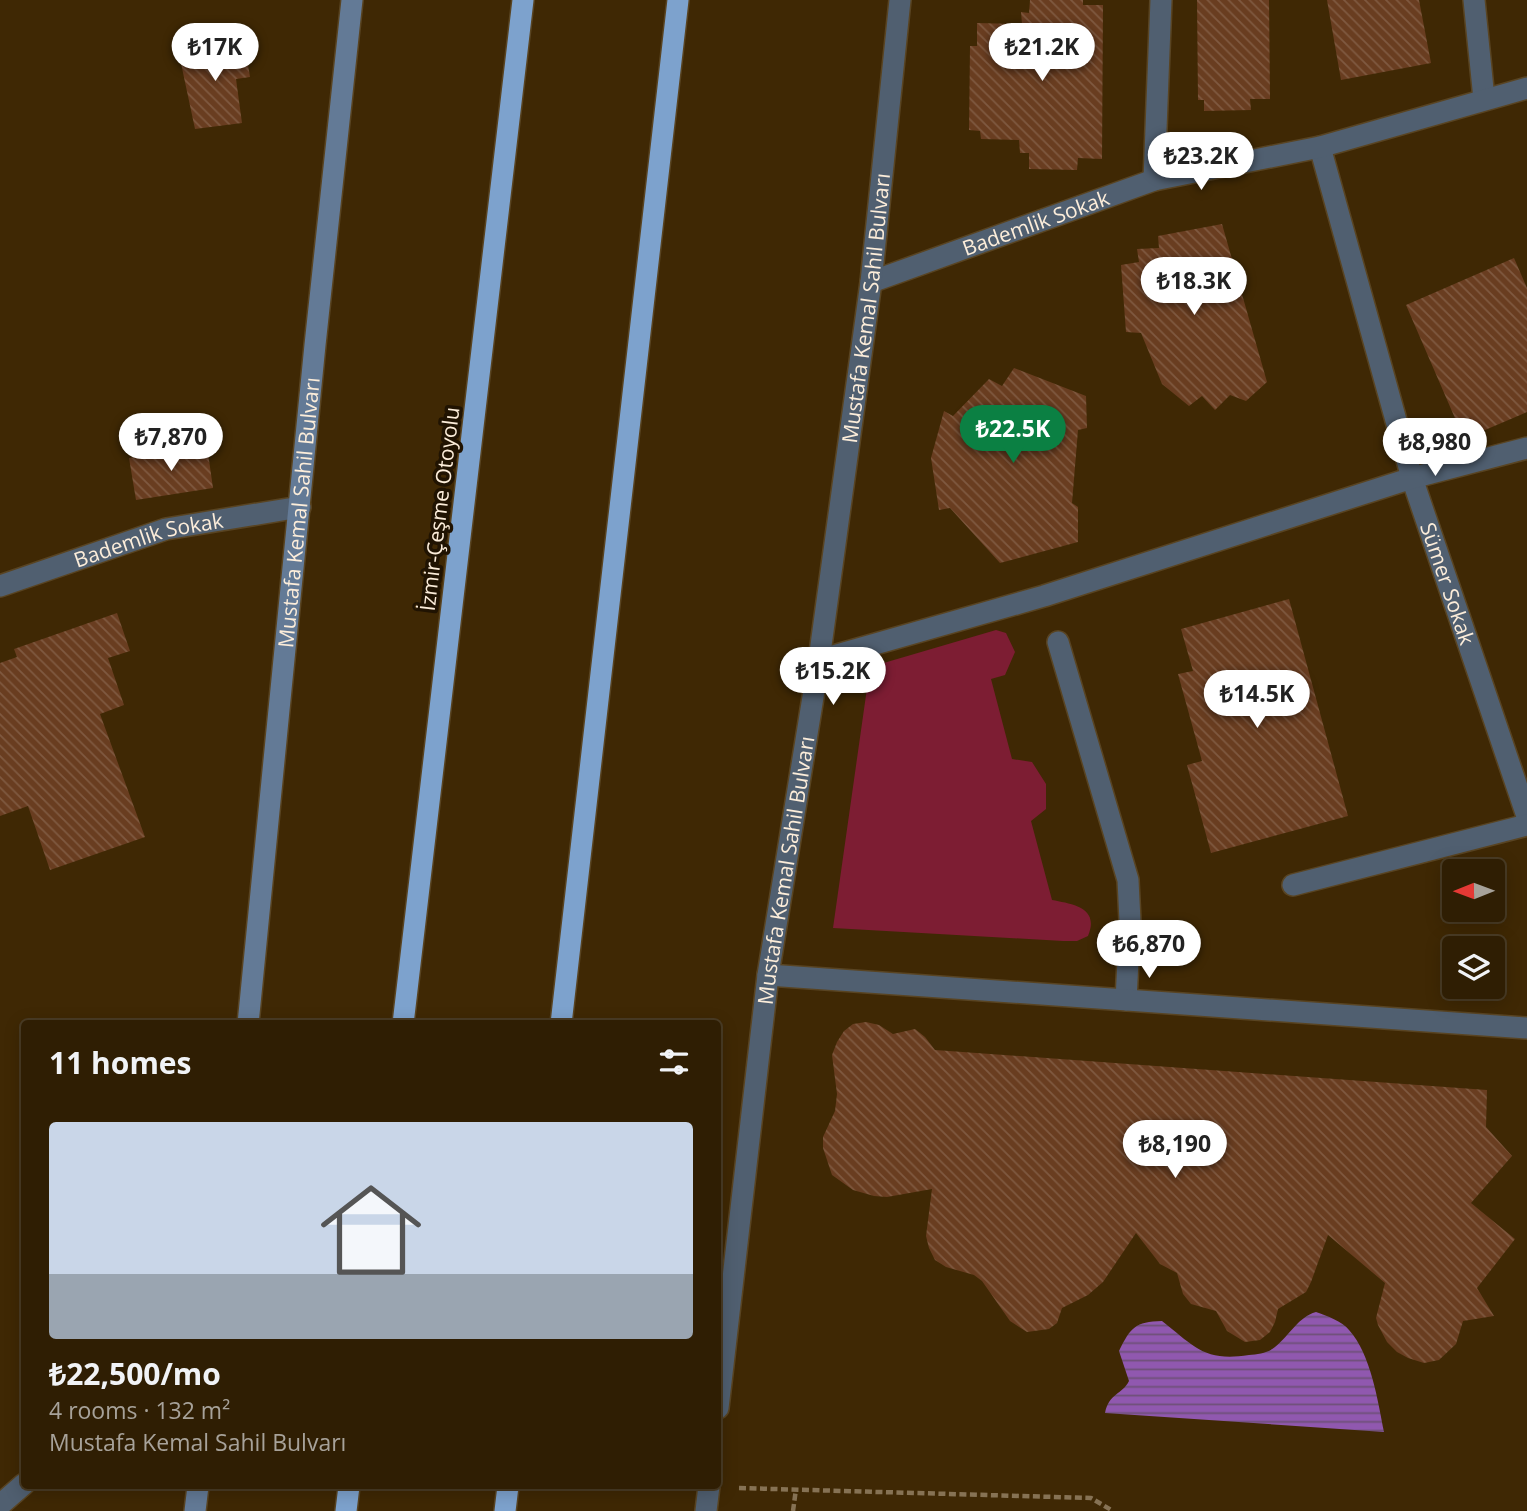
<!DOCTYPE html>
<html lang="en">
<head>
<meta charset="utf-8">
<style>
	:root { --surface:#2f1e03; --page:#37270d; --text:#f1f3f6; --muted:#a7a29a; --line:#4a3c25; --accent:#0b8043 }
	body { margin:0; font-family:"Open Sans",sans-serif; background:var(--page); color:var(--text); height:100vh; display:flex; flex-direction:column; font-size:26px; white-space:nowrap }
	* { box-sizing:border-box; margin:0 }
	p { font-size:23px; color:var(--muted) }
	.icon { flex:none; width:38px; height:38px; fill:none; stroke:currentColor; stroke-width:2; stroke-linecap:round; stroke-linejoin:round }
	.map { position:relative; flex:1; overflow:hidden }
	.drawer { position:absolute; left:21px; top:1020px; width:700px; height:469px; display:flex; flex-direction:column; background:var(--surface); border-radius:7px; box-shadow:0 4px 18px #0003,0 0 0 2px var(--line) }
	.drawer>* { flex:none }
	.needle { width:46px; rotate:269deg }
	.tools { position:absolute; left:1442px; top:859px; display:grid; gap:14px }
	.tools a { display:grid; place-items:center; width:63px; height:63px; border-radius:7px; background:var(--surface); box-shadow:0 4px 18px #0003,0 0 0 2px var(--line); font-size:35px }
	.price { position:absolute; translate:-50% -60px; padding:0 16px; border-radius:24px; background:#fff; color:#222; font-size:23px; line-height:46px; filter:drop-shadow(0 2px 4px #0008) }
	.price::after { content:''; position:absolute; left:50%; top:42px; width:21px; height:16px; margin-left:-10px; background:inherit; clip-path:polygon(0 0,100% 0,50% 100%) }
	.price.on { background:var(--accent); color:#fff }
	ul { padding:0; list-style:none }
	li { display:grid; align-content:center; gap:14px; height:371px; padding:0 28px }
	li+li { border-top:2px solid var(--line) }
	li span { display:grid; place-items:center; height:217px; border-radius:7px; color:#555 }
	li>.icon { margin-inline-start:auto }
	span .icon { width:126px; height:126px; fill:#fffc; stroke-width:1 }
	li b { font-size:30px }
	h2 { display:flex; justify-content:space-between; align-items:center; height:84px; padding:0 28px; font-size:30px }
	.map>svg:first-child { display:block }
	.green { fill:#7d1d33 }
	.water { fill:url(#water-rules) }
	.building { fill:url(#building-back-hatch) }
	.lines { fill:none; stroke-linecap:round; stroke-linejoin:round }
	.service-casing { stroke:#594422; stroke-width:24 }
	.minor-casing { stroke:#594422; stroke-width:24 }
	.tertiary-casing { stroke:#594422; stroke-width:24 }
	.secondary-casing { stroke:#594422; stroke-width:24 }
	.motorway-casing { stroke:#594422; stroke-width:24 }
	.path { stroke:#867254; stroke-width:4.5; stroke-dasharray:7 3.5; stroke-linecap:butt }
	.service { stroke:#505f70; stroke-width:21 }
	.minor { stroke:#505f70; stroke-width:21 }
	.tertiary { stroke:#505f70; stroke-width:21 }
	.secondary { stroke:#637a96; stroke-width:21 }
	.motorway { stroke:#7da2cd; stroke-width:21 }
	.labels { text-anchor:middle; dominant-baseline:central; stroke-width:7; stroke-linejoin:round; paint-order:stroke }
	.street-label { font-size:21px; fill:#fcedda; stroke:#201302 }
</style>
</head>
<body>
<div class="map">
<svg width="1527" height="1511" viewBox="0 0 1527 1511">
	<defs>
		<pattern id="water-rules" width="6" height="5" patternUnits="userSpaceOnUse" patternTransform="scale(1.75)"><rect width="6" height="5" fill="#9058af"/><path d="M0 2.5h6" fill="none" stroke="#6e5078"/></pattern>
		<pattern id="building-back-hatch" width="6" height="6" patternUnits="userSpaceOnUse" patternTransform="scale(1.75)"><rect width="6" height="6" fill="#693d20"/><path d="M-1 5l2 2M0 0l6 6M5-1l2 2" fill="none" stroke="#7f5940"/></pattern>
	</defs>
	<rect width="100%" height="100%" fill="#3f2804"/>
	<!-- green -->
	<path class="green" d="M 996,630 L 1006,633 L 1015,652 L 1005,675 L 991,679 L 1012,759 L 1032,762 L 1046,784 L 1046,809 L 1031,821 L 1052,900 C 1072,904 1100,907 1088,936 L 1077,941 L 1063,941 L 833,928 L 870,667 Z"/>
	<!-- water -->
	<path class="water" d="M 1316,1312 C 1327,1316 1342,1321 1349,1330 C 1371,1354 1378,1402 1384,1432 L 1105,1413 C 1109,1393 1122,1395 1129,1381 L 1119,1351 C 1131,1327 1135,1322 1162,1321 C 1195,1347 1205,1362 1249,1355 C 1258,1354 1268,1353 1275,1347 C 1290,1335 1298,1317 1316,1312 Z"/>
	<!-- building -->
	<path class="building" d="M 1030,0 L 1083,0 L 1083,5 L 1103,5 L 1102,159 L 1078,158 L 1077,170 L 1029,169 L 1029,153 L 1020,153 L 1019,140 L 981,139 L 980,131 L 969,130 L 970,46 L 977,46 L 977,23 L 1022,24 L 1021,12 L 1029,13 Z
		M 1197,0 L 1269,0 L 1270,99 L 1250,99 L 1251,110 L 1204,111 L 1204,100 L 1198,100 Z
		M 1327,0 L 1419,0 L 1431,63 L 1341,80 Z
		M 244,40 L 250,77 L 236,79 L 242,123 L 195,129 L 179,54 Z
		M 1222,224 L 1267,382 L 1246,401 L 1230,395 L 1215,410 L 1202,396 L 1189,406 L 1162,384 L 1141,333 L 1126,332 L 1121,265 L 1139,262 L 1137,249 L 1159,248 L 1158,236 Z
		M 1514,258 L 1527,288 L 1527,412 L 1464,439 L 1406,305 Z
		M 1014,368 L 1086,396 L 1087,428 L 1078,430 L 1072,503 L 1078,507 L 1078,542 L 1000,563 L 950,508 L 939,510 L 931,458 L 944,411 L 953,416 L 989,379 L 1002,386 Z
		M 207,446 L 213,488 L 136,500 L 129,458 Z
		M 1289,599 L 1348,816 L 1211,853 L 1187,765 L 1202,761 L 1178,674 L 1193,671 L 1181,629 Z
		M 117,613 L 130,651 L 108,658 L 124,705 L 100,714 L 145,837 L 50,870 L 28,806 L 0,816 L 0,663 L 17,657 L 14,649 Z
		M 866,1022 L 879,1025 L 893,1034 L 915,1029 L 925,1037 L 935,1050 L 1487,1090 L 1486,1127 L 1512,1156 L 1471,1203 L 1515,1239 L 1477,1288 L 1494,1316 L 1463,1321 L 1456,1344 L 1439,1360 L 1424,1363 L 1408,1358 L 1397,1352 L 1387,1342 L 1378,1325 L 1376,1318 L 1385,1283 L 1328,1235 L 1311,1282 L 1306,1292 L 1278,1309 L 1275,1322 L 1270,1332 L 1260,1340 L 1245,1342 L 1227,1331 L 1216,1311 L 1191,1304 L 1183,1294 L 1177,1273 L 1160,1264 L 1136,1233 L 1103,1282 L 1088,1295 L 1062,1308 L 1057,1323 L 1049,1329 L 1027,1332 L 1010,1321 L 982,1281 L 974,1275 L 946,1267 L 935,1260 L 929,1248 L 926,1236 L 932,1189 L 887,1197 L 874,1196 L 853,1190 L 832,1175 L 823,1148 L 823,1137 L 835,1111 L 837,1094 L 832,1055 L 837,1042 L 844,1031 L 853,1024 Z"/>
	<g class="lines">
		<defs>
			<path id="service" d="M 1058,642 L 1128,880 L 1130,921 L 1126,1000"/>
			<g id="minor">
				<path d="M 1474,0 L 1484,99"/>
				<path id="s1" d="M 1320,147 L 1412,478 L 1527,816"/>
				<path d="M 1154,180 L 1161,0"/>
				<path id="s2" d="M 871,282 L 1154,180 L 1320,147 L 1527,88"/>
				<path id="s3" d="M 0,586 L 166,529 L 300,507"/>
				<path d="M 819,660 L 1044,596 L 1412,478 L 1527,448"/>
				<path d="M 1293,885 L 1527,825"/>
				<path d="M 0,1505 L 24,1484"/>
			</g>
			<g id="tertiary">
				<path d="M 768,975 L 1527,1028"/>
				<path id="s4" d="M 718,1408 L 768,975 L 819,660 L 871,282 L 900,0"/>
				<path d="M 706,1511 L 709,1486"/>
			</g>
			<g id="secondary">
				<path id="s5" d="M 248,1024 L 315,345 L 352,0"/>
				<path d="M 195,1511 L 198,1486"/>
			</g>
			<path id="motorway" d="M 403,1024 L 523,0
				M 561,1024 L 678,0
				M 346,1511 L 349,1486
				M 505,1511 L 508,1486"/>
		</defs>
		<!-- service casing -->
		<use href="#service" class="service-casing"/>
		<!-- minor casing -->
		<use href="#minor" class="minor-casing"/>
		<!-- tertiary casing -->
		<use href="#tertiary" class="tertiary-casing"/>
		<!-- secondary casing -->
		<use href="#secondary" class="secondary-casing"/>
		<!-- motorway casing -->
		<use href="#motorway" class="motorway-casing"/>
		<!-- path -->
		<path class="path" d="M 739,1488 L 1091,1498 L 1113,1511
			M 793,1511 L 796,1489"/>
		<!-- service -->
		<use href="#service" class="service"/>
		<!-- minor -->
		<use href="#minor" class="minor"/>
		<!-- tertiary -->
		<use href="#tertiary" class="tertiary"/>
		<!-- secondary -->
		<use href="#secondary" class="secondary"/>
		<!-- motorway -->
		<use href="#motorway" class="motorway"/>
	</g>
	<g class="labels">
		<!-- street labels -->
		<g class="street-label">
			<text stroke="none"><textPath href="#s2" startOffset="175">Bademlik Sokak</textPath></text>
			<text stroke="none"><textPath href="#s4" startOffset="1110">Mustafa Kemal Sahil Bulvarı</textPath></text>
			<text transform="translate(439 509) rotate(-83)">İzmir-Çeşme Otoyolu</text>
			<text stroke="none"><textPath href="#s5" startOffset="514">Mustafa Kemal Sahil Bulvarı</textPath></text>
			<text stroke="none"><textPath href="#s3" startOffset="156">Bademlik Sokak</textPath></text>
			<text stroke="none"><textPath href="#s1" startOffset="455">Sümer Sokak</textPath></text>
			<text stroke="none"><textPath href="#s4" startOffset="542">Mustafa Kemal Sahil Bulvarı</textPath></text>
		</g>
	</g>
</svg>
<div class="tools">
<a><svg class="needle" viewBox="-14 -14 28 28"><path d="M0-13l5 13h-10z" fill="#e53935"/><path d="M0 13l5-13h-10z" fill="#a7a29a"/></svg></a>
<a><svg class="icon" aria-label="layers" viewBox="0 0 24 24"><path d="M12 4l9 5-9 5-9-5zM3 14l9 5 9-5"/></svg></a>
</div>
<b class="price" style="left:215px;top:83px">₺17K</b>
<b class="price" style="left:1042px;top:83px">₺21.2K</b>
<b class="price" style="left:1201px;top:192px">₺23.2K</b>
<b class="price" style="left:1194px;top:317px">₺18.3K</b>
<b class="price on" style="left:1013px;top:465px">₺22.5K</b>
<b class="price" style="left:171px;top:473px">₺7,870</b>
<b class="price" style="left:1435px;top:478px">₺8,980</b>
<b class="price" style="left:833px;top:707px">₺15.2K</b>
<b class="price" style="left:1257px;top:730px">₺14.5K</b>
<b class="price" style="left:1149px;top:980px">₺6,870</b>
<b class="price" style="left:1175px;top:1180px">₺8,190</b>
<section class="drawer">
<h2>11 homes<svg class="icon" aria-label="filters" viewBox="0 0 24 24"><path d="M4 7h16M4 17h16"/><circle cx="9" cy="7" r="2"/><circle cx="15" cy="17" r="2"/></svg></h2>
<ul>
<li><span style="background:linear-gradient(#c9d6e8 70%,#9aa5b1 0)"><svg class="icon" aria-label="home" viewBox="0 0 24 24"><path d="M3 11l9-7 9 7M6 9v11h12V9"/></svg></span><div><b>₺22,500/mo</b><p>4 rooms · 132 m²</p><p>Mustafa Kemal Sahil Bulvarı</p></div></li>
</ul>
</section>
</div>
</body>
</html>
